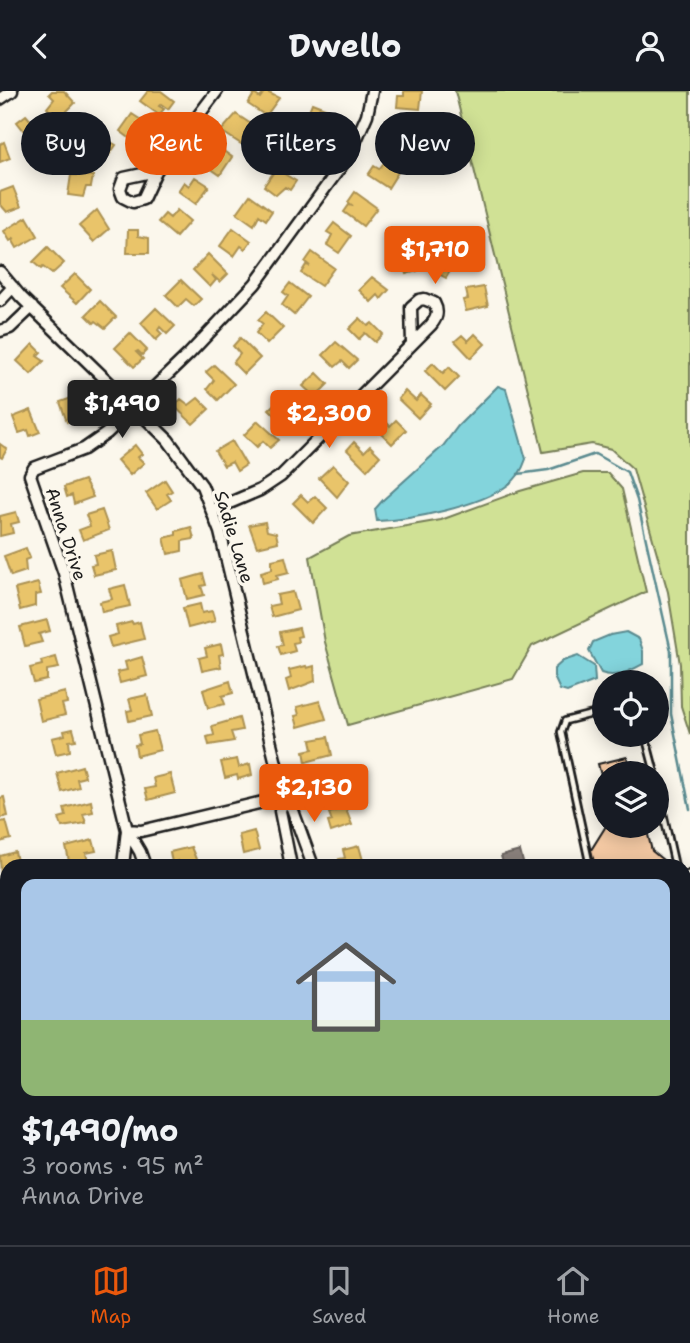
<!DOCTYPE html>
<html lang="en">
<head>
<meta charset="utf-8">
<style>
	:root { --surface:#171b24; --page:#242831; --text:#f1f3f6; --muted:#9ea1a6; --line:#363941; --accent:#ea580c }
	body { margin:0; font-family:"Shantell Sans",sans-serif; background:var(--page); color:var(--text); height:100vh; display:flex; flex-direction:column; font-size:26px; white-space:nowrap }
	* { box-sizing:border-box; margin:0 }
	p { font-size:23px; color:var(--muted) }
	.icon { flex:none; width:38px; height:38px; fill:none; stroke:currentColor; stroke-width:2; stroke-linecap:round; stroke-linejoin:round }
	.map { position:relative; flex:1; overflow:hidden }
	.details { position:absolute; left:0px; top:768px; width:691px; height:387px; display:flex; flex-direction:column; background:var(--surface); border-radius:21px 21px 0 0; box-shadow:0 4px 18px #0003 }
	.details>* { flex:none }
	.banner { position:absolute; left:21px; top:21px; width:649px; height:63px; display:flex; gap:14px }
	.fabs { position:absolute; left:592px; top:579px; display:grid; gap:14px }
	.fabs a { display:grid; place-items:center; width:77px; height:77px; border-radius:50%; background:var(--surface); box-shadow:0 4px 18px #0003; font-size:35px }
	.price { position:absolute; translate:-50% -60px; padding:0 16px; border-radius:7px; background:var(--accent); color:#fff; font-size:23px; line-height:46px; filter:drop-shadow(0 2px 4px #0008) }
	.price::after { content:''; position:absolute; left:50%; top:42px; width:21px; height:16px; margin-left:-10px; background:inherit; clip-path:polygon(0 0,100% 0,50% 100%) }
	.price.selected { background:#222; color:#fff }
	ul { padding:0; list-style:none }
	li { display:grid; align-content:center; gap:14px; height:371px; padding:0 21px }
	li+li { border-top:2px solid var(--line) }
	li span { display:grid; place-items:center; height:217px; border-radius:14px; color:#555 }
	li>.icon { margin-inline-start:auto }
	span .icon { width:126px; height:126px; fill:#fffc; stroke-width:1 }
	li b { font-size:30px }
	.pill { padding:0 24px; border-radius:32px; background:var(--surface); box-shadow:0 4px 18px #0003; font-size:24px; line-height:63px }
	.pill.selected { background:var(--accent); color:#fff }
	header { display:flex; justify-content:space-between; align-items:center; height:91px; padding:0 21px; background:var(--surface); font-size:32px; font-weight:700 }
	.dock { display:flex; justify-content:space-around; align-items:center; height:98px; border-top:2px solid var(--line); background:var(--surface); font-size:19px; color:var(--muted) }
	.dock a { display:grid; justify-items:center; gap:4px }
	.dock .selected { color:var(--accent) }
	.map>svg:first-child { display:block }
	.green { fill:#d0e195; stroke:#767e58; stroke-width:2 }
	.water { fill:#83d4dc; stroke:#5a8a8f; stroke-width:2 }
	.homes { fill:#e9c46a; stroke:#ac9253; stroke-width:2 }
	.industry { fill:#8a817c; stroke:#69635f; stroke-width:2 }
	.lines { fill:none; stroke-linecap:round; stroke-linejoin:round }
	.stream { stroke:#5a8a8f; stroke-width:2.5 }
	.building { fill:#f5caa4; stroke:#1c1c1c; stroke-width:2 }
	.service-casing { stroke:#1c1c1c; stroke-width:10 }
	.minor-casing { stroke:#1c1c1c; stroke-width:15 }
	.secondary-casing { stroke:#1c1c1c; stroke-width:19 }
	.service { stroke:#fbf7ec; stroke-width:4.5 }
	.minor { stroke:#fbf7ec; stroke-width:10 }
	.secondary { stroke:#fbf7ec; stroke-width:14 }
	.labels { text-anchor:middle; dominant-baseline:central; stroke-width:7; stroke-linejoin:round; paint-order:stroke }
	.street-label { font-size:18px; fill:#1c1c1c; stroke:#fbf7ec }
</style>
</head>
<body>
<header><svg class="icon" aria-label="back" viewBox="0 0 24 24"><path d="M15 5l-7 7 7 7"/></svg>Dwello<svg class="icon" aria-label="person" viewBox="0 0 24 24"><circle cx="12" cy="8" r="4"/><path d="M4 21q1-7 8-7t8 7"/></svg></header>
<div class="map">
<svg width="690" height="1154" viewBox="0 0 690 1154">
	<rect width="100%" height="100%" fill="#fbf7ec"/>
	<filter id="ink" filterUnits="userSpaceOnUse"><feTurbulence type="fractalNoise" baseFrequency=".0143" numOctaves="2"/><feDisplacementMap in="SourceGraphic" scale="14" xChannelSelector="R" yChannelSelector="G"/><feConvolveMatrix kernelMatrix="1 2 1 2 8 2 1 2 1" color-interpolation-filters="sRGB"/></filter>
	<g filter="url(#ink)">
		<!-- green -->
		<path class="green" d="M 455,0 L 690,0 L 690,643 L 681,615 L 680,573 L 668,501 L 633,378 L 611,358 L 592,353 L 543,361 Z
			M 583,382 L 608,382 L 622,398 L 646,501 L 532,555 L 513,588 L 348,634 L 325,551 L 310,466 L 349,445 L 441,429 L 520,400 Z
			M 690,1029 L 690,1114 L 684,1115 L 684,1031 Z
			M 480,1148 L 555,1148 L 535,1154 L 482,1154 Z"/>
		<!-- water -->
		<path class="water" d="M 498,295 L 506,298 L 526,368 C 523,377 517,388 508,394 C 480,415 412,429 377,430 L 375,418 L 383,409 L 443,355 L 458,335 Z
			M 626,541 L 639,548 L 643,560 L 643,573 C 630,580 616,588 601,582 L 589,560 L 593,551 L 610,544 Z
			M 578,565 L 594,575 L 595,590 L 567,601 L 560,599 L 554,586 L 554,578 L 563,570 Z
			M 5,1080 L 7,1081 L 7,1128 L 0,1131 L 0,1081 Z"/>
		<!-- homes -->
		<path class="homes" d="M 52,0 L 64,0 L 75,12 L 59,28 L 47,17 L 54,8 L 49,3 Z
			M 148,0 L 161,0 L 174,10 L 168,18 L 161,13 L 159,15 L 164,18 L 159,24 L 140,10 Z
			M 265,0 L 279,7 L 266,25 L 248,13 L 254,3 L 260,7 Z
			M 404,0 L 422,0 L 420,18 L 397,16 L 398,5 L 404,5 Z
			M 312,12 L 338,22 L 333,33 L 323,28 L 318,38 L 304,32 Z
			M 132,23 L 155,38 L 148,47 L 140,41 L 132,49 L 120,40 Z
			M 236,23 L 254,35 L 241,53 L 221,40 Z
			M 26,24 L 32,31 L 40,25 L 41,27 L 44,25 L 55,40 L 35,54 L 17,31 Z
			M 400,33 L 415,39 L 408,59 L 385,52 L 389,41 L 395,43 Z
			M 96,42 L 116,54 L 109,64 L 105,61 L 97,68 L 84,59 Z
			M 297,46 L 317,60 L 310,69 L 307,67 L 302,76 L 285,64 Z
			M 4,51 L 10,67 L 0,71 L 0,53 Z
			M 215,54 L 232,66 L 220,84 L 200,70 Z
			M 386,69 L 400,78 L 388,97 L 368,84 L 374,75 L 379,78 Z
			M 276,78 L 296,90 L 290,99 L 285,96 L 276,104 L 264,95 Z
			M 71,84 L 93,85 L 91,96 L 86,96 L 83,106 L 68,104 Z
			M 195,86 L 209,95 L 196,113 L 178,100 L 184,91 L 189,95 Z
			M 13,96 L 21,116 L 7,121 L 0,113 L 0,101 Z
			M 355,101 L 377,117 L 363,135 L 344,121 L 349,114 L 353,115 L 348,111 Z
			M 250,104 L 272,120 L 266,129 L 259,124 L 254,134 L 237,122 Z
			M 97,119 L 109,138 L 94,151 L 79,135 Z
			M 177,119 L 190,130 L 176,146 L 158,131 L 165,123 L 170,127 Z
			M 27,126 L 38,145 L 17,157 L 13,150 L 15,147 L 10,150 L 4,140 Z
			M 334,132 L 351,145 L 339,162 L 327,154 L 332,144 L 327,141 Z
			M 233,137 L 251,150 L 245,158 L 241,155 L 234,165 L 220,155 Z
			M 128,139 L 138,139 L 138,145 L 149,147 L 149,162 L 127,162 Z
			M 442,153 L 460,163 L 446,187 L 437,182 L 442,173 L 434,168 Z
			M 408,154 L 417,180 L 406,183 L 403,174 L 395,177 L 390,160 Z
			M 48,156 L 64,172 L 52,183 L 43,176 L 41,178 L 33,171 Z
			M 312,161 L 334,177 L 321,195 L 301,182 L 306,174 L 310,175 L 305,171 Z
			M 208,163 L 228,183 L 220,191 L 212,184 L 216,189 L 210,196 L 193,179 Z
			M 75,183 L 90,198 L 77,212 L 60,197 Z
			M 372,186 L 389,199 L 381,208 L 378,204 L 371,211 L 359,199 Z
			M 181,189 L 201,208 L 194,215 L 186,208 L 178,216 L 166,204 Z
			M 290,192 L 308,206 L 294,224 L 282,214 L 288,205 L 283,201 Z
			M 484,196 L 488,215 L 466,220 L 463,209 L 468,208 L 466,199 Z
			M 100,210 L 116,226 L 105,237 L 96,230 L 94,232 L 86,224 Z
			M 156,217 L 175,235 L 167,243 L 160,236 L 158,239 L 162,243 L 156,249 L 141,232 Z
			M 266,221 L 283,237 L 267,253 L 256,242 L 263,233 L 258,229 Z
			M 360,227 L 368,235 L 372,232 L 383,243 L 375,251 L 365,242 L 359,248 L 349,238 Z
			M 130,242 L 147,259 L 142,264 L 138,260 L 136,261 L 143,268 L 134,276 L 115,257 Z
			M 475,243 L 485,253 L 471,267 L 455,250 L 462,244 L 468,250 Z
			M 240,247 L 260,267 L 244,283 L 233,272 L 240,263 L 233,255 Z
			M 336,251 L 357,269 L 349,277 L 342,270 L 335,276 L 323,264 Z
			M 33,253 L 41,261 L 37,265 L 44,270 L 31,283 L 17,270 Z
			M 433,272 L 443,282 L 449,276 L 459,286 L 445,300 L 425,280 Z
			M 214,274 L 234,293 L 218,309 L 207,298 L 214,289 L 206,281 Z
			M 317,282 L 328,293 L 315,306 L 303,295 Z
			M 405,300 L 416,310 L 421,304 L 431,313 L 418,327 L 398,308 Z
			M 83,303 L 86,313 L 81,315 L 82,326 L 67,331 L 60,311 Z
			M 198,307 L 209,318 L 193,333 L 174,315 L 181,308 L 189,314 Z
			M 281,307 L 289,316 L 292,313 L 304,324 L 296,332 L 287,323 L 279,328 L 269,318 Z
			M 31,319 L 40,341 L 30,345 L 28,339 L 19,342 L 13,326 Z
			M 380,325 L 390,335 L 396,329 L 406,339 L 392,353 L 372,333 Z
			M 258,330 L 279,349 L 270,357 L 263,350 L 257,356 L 244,344 Z
			M 232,350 L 246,374 L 237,380 L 232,371 L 224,375 L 215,360 Z
			M 354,351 L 364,361 L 370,355 L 380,365 L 367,379 L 347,359 Z
			M 0,353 L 7,358 L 2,367 L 0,366 Z
			M 135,354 L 142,363 L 138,366 L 144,372 L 130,384 L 117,369 Z
			M 333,374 L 349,390 L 337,406 L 319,387 Z
			M 84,389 L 93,406 L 74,413 L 72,404 L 67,406 L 64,396 Z
			M 165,389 L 172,400 L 167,403 L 171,409 L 157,418 L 146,402 Z
			M 301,404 L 308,411 L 315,405 L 327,417 L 313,432 L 293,412 Z
			M 102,419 L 109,439 L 83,449 L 79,439 L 90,435 L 86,424 Z
			M 16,421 L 19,431 L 11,433 L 13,442 L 0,445 L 0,425 Z
			M 265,431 L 267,440 L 276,442 L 278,451 L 257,456 L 249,434 Z
			M 191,436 L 194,448 L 182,450 L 182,460 L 168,463 L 164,447 L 176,444 L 176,440 Z
			M 26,457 L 30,467 L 25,469 L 26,480 L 11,485 L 4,465 Z
			M 112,460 L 116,479 L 94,484 L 91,474 L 96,473 L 94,464 Z
			M 285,466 L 289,481 L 277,484 L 278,488 L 263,492 L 261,481 L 272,478 L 272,469 Z
			M 203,483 L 206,494 L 201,495 L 204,504 L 187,508 L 182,489 Z
			M 38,492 L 41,503 L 35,504 L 35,515 L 20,519 L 15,498 Z
			M 125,494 L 130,515 L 102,521 L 100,511 L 112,508 L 109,498 Z
			M 293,501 L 298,519 L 272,526 L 269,515 L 279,513 L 277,504 Z
			M 200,513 L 202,522 L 212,520 L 215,530 L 188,537 L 183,517 Z
			M 47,529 L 50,540 L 39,543 L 42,551 L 25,555 L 20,536 Z
			M 132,531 L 133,533 L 140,531 L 144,548 L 111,556 L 108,546 L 118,543 L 116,535 Z
			M 299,537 L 301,545 L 297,546 L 298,551 L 293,552 L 295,560 L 281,564 L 278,555 L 283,554 L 280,541 Z
			M 221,553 L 223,563 L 219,564 L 221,576 L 202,580 L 199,567 L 207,565 L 205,557 Z
			M 56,566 L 59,577 L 47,579 L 47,589 L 34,592 L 30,577 L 42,574 L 41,570 Z
			M 142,566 L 147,585 L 120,592 L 117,581 L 127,579 L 125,571 Z
			M 306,575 L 307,577 L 314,575 L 315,590 L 289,600 L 286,589 L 291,587 L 289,579 Z
			M 230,590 L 233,602 L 222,605 L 225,613 L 208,617 L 203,599 Z
			M 65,601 L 67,612 L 62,613 L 65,624 L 41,630 L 36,608 Z
			M 147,604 L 152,625 L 129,630 L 127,620 L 132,619 L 129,608 Z
			M 320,610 L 326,628 L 298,636 L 295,625 L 299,624 L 297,616 Z
			M 239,627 L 242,639 L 231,641 L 234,650 L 209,654 L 207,646 L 214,644 L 212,635 Z
			M 73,638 L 76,649 L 69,650 L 70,660 L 56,663 L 52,647 L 65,644 L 64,640 Z
			M 155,640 L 160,659 L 137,665 L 135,654 L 140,653 L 138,644 Z
			M 328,646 L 332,664 L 306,671 L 304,660 L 313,658 L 311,649 Z
			M 237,668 L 239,676 L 250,673 L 252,684 L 238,688 L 237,684 L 225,687 L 221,671 Z
			M 82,675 L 85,686 L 77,688 L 79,696 L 62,701 L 57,682 Z
			M 337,681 L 340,690 L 332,694 L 334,704 L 319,708 L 317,697 L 322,696 L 319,685 Z
			M 170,683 L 175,702 L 148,709 L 145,698 L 155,696 L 153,687 Z
			M 4,706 L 8,725 L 0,727 L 0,707 Z
			M 91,710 L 93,721 L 83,723 L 86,732 L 62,736 L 59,727 L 66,725 L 64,717 Z
			M 345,716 L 352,734 L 331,741 L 328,731 L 332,730 L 329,722 Z
			M 6,730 L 11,748 L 0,751 L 0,731 Z
			M 254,740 L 259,759 L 243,763 L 239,744 Z
			M 93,749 L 96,760 L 86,762 L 88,771 L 70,775 L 66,756 Z
			M 359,755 L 364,773 L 341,775 L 339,768 L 345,767 L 343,759 Z
			M 191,756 L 198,773 L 177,775 L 177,770 L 172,772 L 170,761 Z
			M 15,761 L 18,775 L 7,775 L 7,785 L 1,786 L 0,765 Z
			M 7,1016 L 7,1040 L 6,1040 L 3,1017 Z"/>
		<!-- industry -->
		<path class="industry" d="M 520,760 L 524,775 L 504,775 L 501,765 Z"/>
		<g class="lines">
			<!-- stream -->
			<path class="stream" d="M 518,383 L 548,379 L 595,363 L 627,381 L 637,409 L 671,560 L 671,623 L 690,718"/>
		</g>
		<!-- building -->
		<path class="building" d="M 627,666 L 631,682 L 604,682 L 604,696 L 598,673 Z
			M 606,735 L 650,735 L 646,736 L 652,760 L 663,769 L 659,775 L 595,775 L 591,759 Z"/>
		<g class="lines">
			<defs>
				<path id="service" d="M 645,644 L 655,682
					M 656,690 L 675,775
					M 590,775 L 561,641 L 565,630 L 604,620
					M 684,785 L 690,782
					M 684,815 L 690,839
					M 684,851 L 690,849"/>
				<path id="minor" d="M 0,8 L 12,0
					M 156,80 L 124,87 L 120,98 L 123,106 L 133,111 L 143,108 L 156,80 L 217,0
					M 0,181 L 21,206 L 168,349 L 202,395 L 220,441 L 284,706 L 292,717 L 313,775
					M 0,210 L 13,196
					M 0,240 L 10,237 L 32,216
					M 213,419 L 260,399 L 281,385 L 431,234 C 437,227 439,221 434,212 L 424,208 L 419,209 L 411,216 L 412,253
					M 284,706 L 280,720 L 291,775
					M 127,739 L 141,740 L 284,706
					M 123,775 L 127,739
					M 145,775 L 140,761 L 127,739 L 64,482 L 30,384 L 34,377 L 84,358 L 107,342 L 189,263 L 255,193 L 350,63 L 367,24 L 372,0
					M 0,873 L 7,902
					M 0,997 L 7,995
					M 56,1148 L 57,1154
					M 79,1148 L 81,1154"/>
				<path id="secondary" d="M 684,1014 L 690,1013
					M 132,1154 L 154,1148"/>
			</defs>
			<!-- service casing -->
			<use href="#service" class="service-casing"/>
			<!-- minor casing -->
			<use href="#minor" class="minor-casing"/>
			<!-- secondary casing -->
			<use href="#secondary" class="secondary-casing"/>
			<!-- service -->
			<use href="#service" class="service"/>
			<!-- minor -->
			<use href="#minor" class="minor"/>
			<!-- secondary -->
			<use href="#secondary" class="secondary"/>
		</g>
	</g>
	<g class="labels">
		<!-- street labels -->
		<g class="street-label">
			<text transform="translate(66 443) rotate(72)">Anna Drive</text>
			<text transform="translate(234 446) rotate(73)">Sadie Lane</text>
		</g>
	</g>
</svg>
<div class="fabs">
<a><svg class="icon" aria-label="locate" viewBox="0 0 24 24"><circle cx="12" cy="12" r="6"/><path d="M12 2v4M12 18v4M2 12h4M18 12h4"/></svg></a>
<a><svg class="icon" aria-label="layers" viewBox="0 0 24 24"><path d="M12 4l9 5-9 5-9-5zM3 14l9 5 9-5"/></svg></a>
</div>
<b class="price" style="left:435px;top:195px">$1,710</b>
<b class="price selected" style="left:122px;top:349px">$1,490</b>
<b class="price" style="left:329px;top:359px">$2,300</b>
<b class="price" style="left:314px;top:733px">$2,130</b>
<div class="banner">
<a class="pill">Buy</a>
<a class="pill selected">Rent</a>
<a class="pill">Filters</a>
<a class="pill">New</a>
</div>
<section class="details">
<ul>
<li><span style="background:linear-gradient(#a9c7e8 65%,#8fb573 0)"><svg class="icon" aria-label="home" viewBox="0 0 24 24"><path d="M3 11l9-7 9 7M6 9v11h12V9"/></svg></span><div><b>$1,490/mo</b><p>3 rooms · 95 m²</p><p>Anna Drive</p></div></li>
</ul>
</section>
</div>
<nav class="dock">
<a class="selected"><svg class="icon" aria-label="map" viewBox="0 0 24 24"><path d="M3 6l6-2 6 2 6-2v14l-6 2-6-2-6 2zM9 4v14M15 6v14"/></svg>Map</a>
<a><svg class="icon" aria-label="saved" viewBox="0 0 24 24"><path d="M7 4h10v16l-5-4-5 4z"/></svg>Saved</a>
<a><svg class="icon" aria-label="home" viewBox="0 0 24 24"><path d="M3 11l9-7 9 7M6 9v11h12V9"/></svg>Home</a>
</nav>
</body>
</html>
